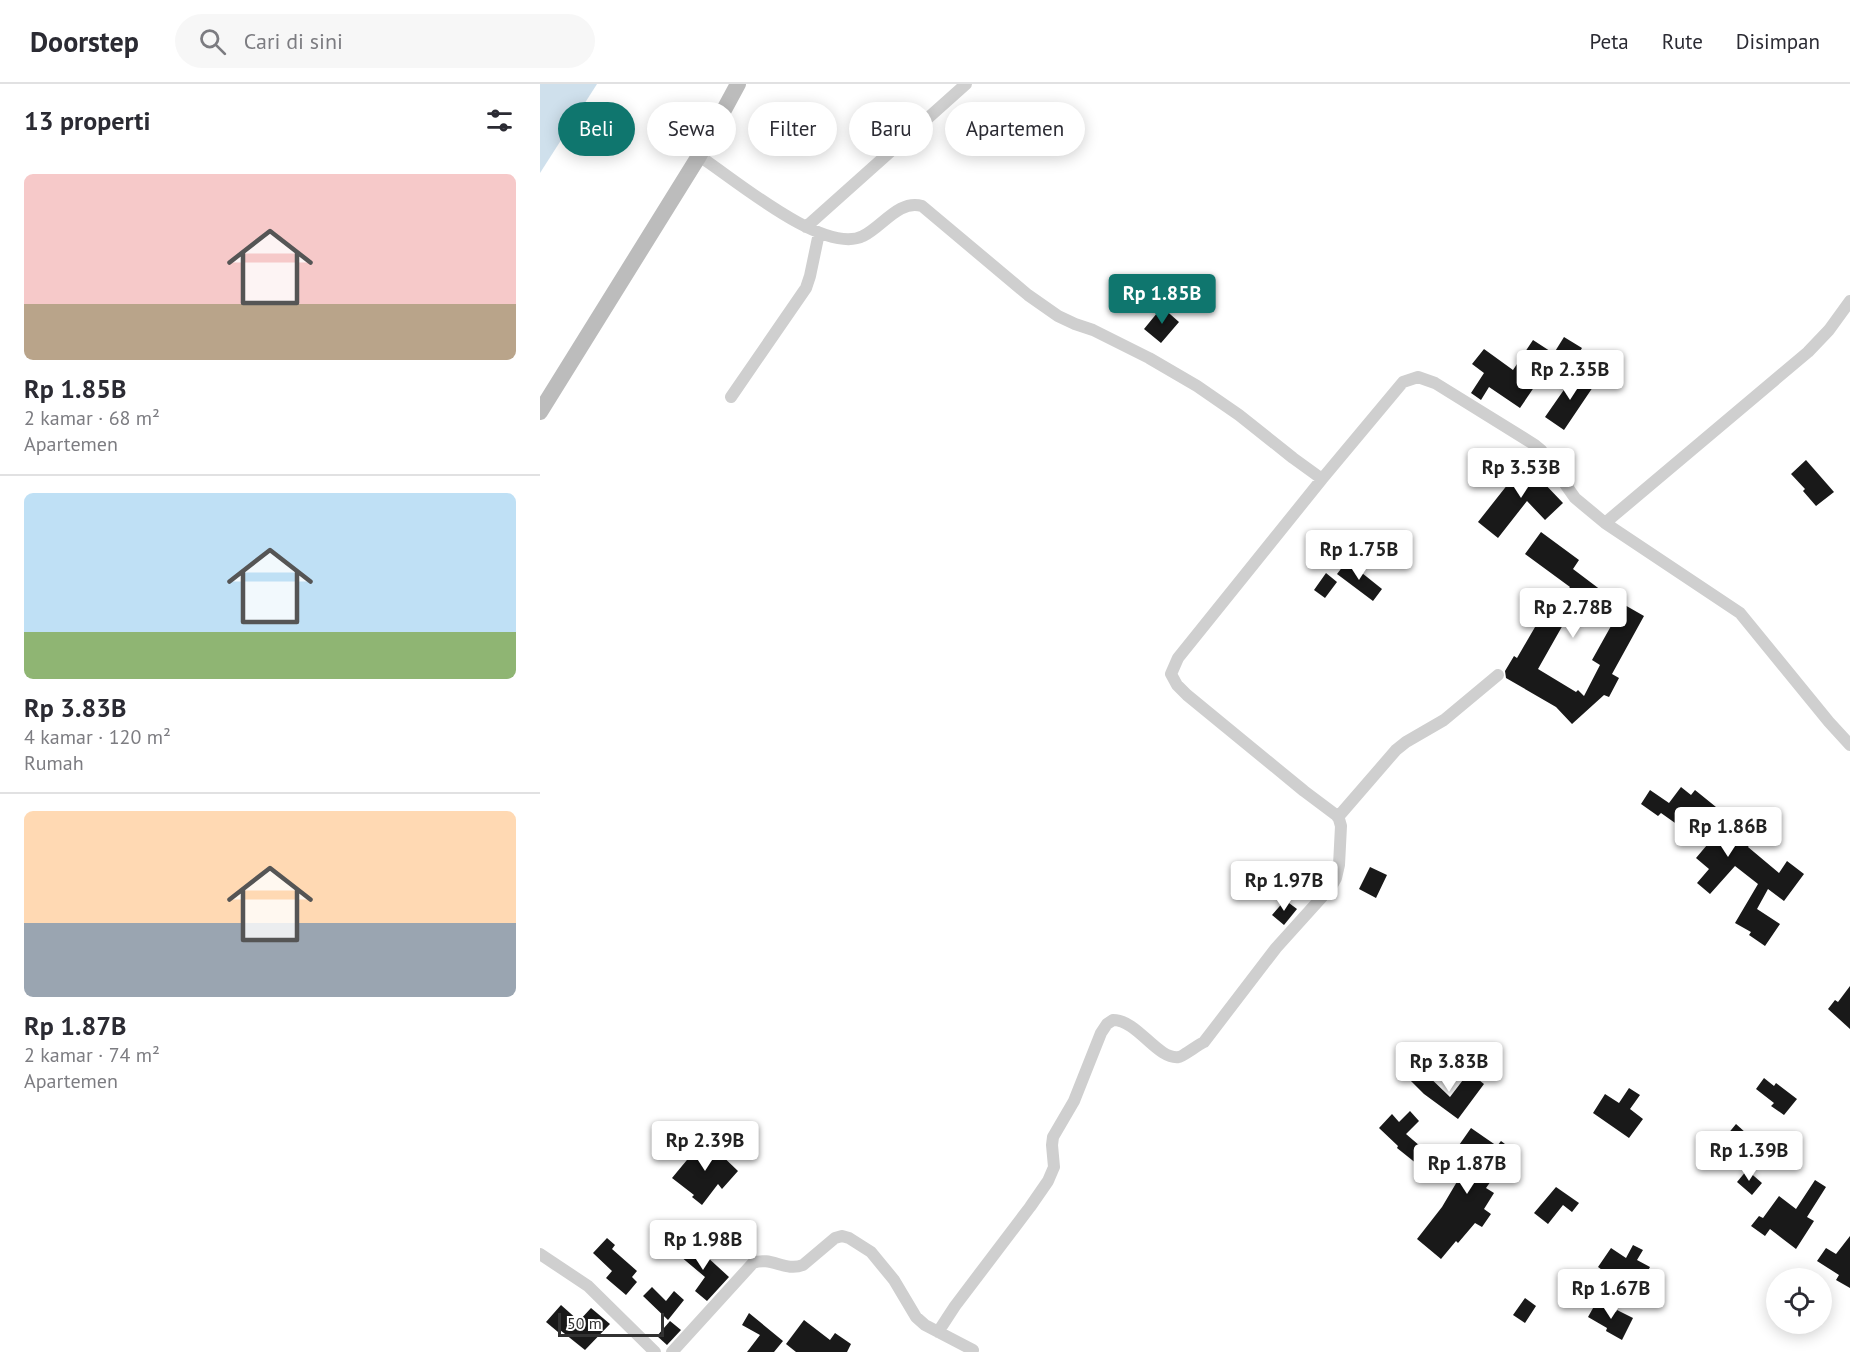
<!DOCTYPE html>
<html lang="id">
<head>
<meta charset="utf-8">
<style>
	:root { --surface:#fff; --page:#f7f7f7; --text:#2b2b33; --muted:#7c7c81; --line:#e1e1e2; --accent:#0f766e }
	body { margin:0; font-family:"PT Sans",sans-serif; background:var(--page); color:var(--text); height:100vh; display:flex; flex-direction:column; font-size:22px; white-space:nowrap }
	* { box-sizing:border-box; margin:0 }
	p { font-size:20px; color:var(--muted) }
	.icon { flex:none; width:33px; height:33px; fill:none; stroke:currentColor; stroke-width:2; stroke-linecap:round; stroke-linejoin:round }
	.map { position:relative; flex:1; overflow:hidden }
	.drawer { display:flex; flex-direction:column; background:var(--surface); width:540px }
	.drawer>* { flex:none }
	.hud { position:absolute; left:18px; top:18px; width:570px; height:54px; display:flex; gap:12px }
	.tools { position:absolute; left:1226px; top:1184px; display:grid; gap:12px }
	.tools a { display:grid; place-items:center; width:66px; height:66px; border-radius:50%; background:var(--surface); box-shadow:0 3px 15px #0003; font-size:30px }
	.scale { position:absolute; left:18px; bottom:15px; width:106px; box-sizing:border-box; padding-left:6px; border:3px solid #323232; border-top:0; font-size:16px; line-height:21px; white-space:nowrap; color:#323232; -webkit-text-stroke:4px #fff; paint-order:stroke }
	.price { position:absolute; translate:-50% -51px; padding:0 14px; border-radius:6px; background:#fff; color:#222; font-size:20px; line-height:39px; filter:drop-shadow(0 2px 3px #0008) }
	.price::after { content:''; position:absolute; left:50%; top:36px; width:18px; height:14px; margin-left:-9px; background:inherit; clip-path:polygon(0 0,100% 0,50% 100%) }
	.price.selected { background:var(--accent); color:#fff }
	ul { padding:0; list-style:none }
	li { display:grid; align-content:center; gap:12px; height:318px; padding:0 24px }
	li+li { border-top:2px solid var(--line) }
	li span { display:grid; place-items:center; height:186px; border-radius:9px; color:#555 }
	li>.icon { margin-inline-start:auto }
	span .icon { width:108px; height:108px; fill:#fffc; stroke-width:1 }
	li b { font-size:26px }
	h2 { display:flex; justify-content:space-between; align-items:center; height:72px; padding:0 24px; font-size:26px }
	.pill { padding:0 21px; border-radius:27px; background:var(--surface); box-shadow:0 3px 15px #0003; font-size:21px; line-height:54px }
	.pill.selected { background:var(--accent); color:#fff }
	header { display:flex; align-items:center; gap:36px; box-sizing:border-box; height:84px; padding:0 30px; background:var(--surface); border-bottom:2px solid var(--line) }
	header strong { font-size:28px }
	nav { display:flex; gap:33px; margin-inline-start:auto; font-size:21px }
	.search { width:420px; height:54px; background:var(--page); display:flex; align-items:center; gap:15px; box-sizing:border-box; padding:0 21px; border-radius:33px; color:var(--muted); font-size:22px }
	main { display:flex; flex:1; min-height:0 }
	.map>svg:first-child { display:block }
	.water { fill:#cfe0ec }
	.building { fill:#191919; fill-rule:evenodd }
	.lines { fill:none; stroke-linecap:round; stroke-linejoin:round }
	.minor { stroke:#cfcfcf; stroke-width:12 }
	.secondary { stroke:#bcbcbc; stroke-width:16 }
</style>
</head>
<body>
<header>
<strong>Doorstep</strong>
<div class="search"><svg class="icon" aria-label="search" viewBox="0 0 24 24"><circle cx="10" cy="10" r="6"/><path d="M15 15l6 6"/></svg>Cari di sini</div>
<nav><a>Peta</a><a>Rute</a><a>Disimpan</a></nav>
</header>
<main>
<section class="drawer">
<h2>13 properti<svg class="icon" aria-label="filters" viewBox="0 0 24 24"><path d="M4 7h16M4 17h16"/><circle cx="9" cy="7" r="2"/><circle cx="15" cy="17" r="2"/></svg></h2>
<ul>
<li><span style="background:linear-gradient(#f6c9c9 70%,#b9a48a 0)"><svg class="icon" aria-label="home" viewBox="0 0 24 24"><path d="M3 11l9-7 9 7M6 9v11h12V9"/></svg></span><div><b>Rp 1.85B</b><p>2 kamar · 68 m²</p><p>Apartemen</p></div></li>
<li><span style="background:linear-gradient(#bfe0f5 75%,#8fb573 0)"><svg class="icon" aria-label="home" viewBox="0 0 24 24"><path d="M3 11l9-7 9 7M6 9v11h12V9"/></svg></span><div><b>Rp 3.83B</b><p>4 kamar · 120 m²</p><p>Rumah</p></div></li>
<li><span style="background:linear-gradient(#ffd9b3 60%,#9aa5b1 0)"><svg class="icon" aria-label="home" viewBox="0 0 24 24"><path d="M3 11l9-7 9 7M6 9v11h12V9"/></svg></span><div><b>Rp 1.87B</b><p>2 kamar · 74 m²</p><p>Apartemen</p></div></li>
</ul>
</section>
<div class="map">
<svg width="1310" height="1268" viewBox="0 0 1310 1268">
	<rect width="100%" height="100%" fill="#fff"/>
	<!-- water -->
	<path class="water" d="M 0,0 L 57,0 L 0,89 Z"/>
	<!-- building -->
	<path class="building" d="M 622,223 L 639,238 L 621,259 L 604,245 Z
		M 1024,253 L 1042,264 L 1032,280 L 1014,269 Z
		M 993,256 L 1016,271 L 980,324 L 949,303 L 941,316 L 931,309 L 944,289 L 932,280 L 944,265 L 973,286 Z
		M 1037,287 L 1055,300 L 1024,346 L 1005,333 Z
		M 991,374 L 1008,391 L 1002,397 L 1023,419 L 1005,436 L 987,417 L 958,454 L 938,438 L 968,400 L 967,399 Z
		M 1266,376 L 1294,408 L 1276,422 L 1263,407 L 1265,405 L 1251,390 Z
		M 1001,448 L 1039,476 L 1033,485 L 1082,522 L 1083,520 L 1104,532 L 1072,590 L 1079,594 L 1069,613 L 1064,611 L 1032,640 L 1016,623 L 966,594 L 965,587 L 974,572 L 977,574 L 1009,519 L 1015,522 L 1030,503 L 985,470 ZM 1037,516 L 1071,542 L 1052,576 L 1060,581 L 1044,612 L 1038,606 L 1036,608 L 998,585 Z
		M 807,477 L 842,505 L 833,517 L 797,490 Z
		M 786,489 L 797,498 L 785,514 L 774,506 Z
		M 1141,703 L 1151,711 L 1155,706 L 1176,723 L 1170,731 L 1197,752 L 1198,750 L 1210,760 L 1208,763 L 1239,789 L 1247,777 L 1264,790 L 1244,817 L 1228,805 L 1217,825 L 1240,840 L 1225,862 L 1209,851 L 1211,848 L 1195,839 L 1218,800 L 1195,782 L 1170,810 L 1157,799 L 1169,785 L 1156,774 L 1167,761 L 1146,745 L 1145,746 L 1121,729 L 1118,732 L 1101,720 L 1110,706 L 1129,719 Z
		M 830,783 L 847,791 L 836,814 L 819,805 Z
		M 745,816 L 757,825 L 744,841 L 732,831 Z
		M 1310,902 L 1310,945 L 1288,925 L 1295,916 L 1298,918 Z
		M 881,985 L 910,1013 L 929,988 L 944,1000 L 918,1035 L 884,1010 L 870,996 Z
		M 1224,994 L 1234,1002 L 1236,999 L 1257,1015 L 1244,1031 L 1231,1022 L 1234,1019 L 1216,1005 Z
		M 1089,1004 L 1100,1011 L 1090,1025 L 1103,1035 L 1089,1054 L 1053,1029 L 1065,1010 L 1079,1019 Z
		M 870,1027 L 879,1037 L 866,1050 L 887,1068 L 877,1080 L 857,1064 L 858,1062 L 839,1044 L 852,1030 L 859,1038 Z
		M 1196,1040 L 1206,1049 L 1197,1060 L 1187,1051 Z
		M 931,1044 L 957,1062 L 961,1057 L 973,1066 L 946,1104 L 954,1109 L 944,1125 L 951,1130 L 942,1143 L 935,1139 L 918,1159 L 916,1157 L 901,1175 L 877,1155 L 902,1123 L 931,1074 L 917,1064 Z
		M 166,1053 L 176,1062 L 174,1064 L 198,1087 L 182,1105 L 178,1100 L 162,1121 L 152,1113 L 154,1111 L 132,1094 Z
		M 1207,1086 L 1222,1099 L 1212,1111 L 1197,1098 Z
		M 1275,1096 L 1286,1103 L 1267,1133 L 1274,1137 L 1256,1165 L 1230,1145 L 1225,1152 L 1211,1142 L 1219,1132 L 1223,1134 L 1239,1112 L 1256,1125 Z
		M 1016,1103 L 1039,1119 L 1032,1128 L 1023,1121 L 1008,1140 L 994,1129 Z
		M 1310,1152 L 1310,1204 L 1296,1196 L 1299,1191 L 1277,1177 L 1286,1164 L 1296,1170 Z
		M 67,1154 L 75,1161 L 72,1165 L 97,1187 L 92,1193 L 97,1198 L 86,1211 L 66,1194 L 72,1187 L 53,1169 Z
		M 142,1157 L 163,1174 L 165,1171 L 189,1193 L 167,1217 L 155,1207 L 165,1193 L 134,1167 Z
		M 1093,1161 L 1103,1166 L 1097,1176 L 1110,1183 L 1097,1208 L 1079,1198 L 1058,1183 L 1071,1164 L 1086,1174 Z
		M 112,1203 L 126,1217 L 134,1207 L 144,1216 L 128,1236 L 103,1212 Z
		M 985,1214 L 996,1222 L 985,1239 L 973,1231 Z
		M 1057,1217 L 1076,1228 L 1077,1226 L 1093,1234 L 1082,1256 L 1066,1247 L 1067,1244 L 1048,1233 Z
		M 21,1221 L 39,1237 L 51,1224 L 70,1240 L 45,1266 L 20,1246 L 18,1248 L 6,1238 Z
		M 209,1229 L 243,1257 L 234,1268 L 207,1268 L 220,1251 L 202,1241 Z
		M 264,1236 L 290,1256 L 295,1249 L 311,1260 L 307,1268 L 256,1268 L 246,1260 Z
		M 130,1237 L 141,1246 L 127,1261 L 117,1252 Z"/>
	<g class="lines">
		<!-- minor -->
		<path class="minor" d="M 159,72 C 192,93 284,172 323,152 C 342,143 359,115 382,122 L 488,211 L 518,232 L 535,240 L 553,246 L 609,274 L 657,302 L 699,331 L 753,374 L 782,395 L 863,298 L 878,293 L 895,299 L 995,361 L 1001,366 L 1035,414 L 1065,439 L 1200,529 L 1289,638 L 1310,661
			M 266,143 L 426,0
			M 191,313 L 266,204 L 270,192 L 279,149
			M 1065,439 L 1268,268 L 1289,246 L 1310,217
			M 798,733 L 856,666 L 866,658 L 904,636 L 958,591
			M 0,1170 L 48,1202 L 115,1268
			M 398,1248 L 415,1222 L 490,1123 L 508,1097 L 514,1083 L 512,1061 L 513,1053 L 534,1017 L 561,949 L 567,940 L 573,936 C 598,936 617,976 639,973 C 642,973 659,960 664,958 L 736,864 L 791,803 L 796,794 L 799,781 L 801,742 L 799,735 L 796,731 L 764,707 L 647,611 L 637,601 L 631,590 L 638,574 L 782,395
			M 132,1268 L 213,1179 C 231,1172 245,1188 263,1181 L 295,1154 L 302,1152 L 309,1154 L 331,1168 L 354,1196 L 376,1233 L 385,1241 L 433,1266"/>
		<!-- secondary -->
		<path class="secondary" d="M 0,328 L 159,72 L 198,0"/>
	</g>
</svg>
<div class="tools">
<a><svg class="icon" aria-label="locate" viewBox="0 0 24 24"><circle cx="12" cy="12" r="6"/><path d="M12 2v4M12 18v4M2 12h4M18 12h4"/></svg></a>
</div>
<div class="scale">50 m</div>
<b class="price selected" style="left:622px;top:241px">Rp 1.85B</b>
<b class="price" style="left:1030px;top:317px">Rp 2.35B</b>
<b class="price" style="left:981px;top:415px">Rp 3.53B</b>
<b class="price" style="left:819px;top:497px">Rp 1.75B</b>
<b class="price" style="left:1033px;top:555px">Rp 2.78B</b>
<b class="price" style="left:1188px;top:774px">Rp 1.86B</b>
<b class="price" style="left:744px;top:828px">Rp 1.97B</b>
<b class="price" style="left:909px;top:1009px">Rp 3.83B</b>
<b class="price" style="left:165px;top:1088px">Rp 2.39B</b>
<b class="price" style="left:1209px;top:1098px">Rp 1.39B</b>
<b class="price" style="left:927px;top:1111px">Rp 1.87B</b>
<b class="price" style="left:163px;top:1187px">Rp 1.98B</b>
<b class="price" style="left:1071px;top:1236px">Rp 1.67B</b>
<div class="hud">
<a class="pill selected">Beli</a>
<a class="pill">Sewa</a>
<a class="pill">Filter</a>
<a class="pill">Baru</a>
<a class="pill">Apartemen</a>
</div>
</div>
</main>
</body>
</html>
